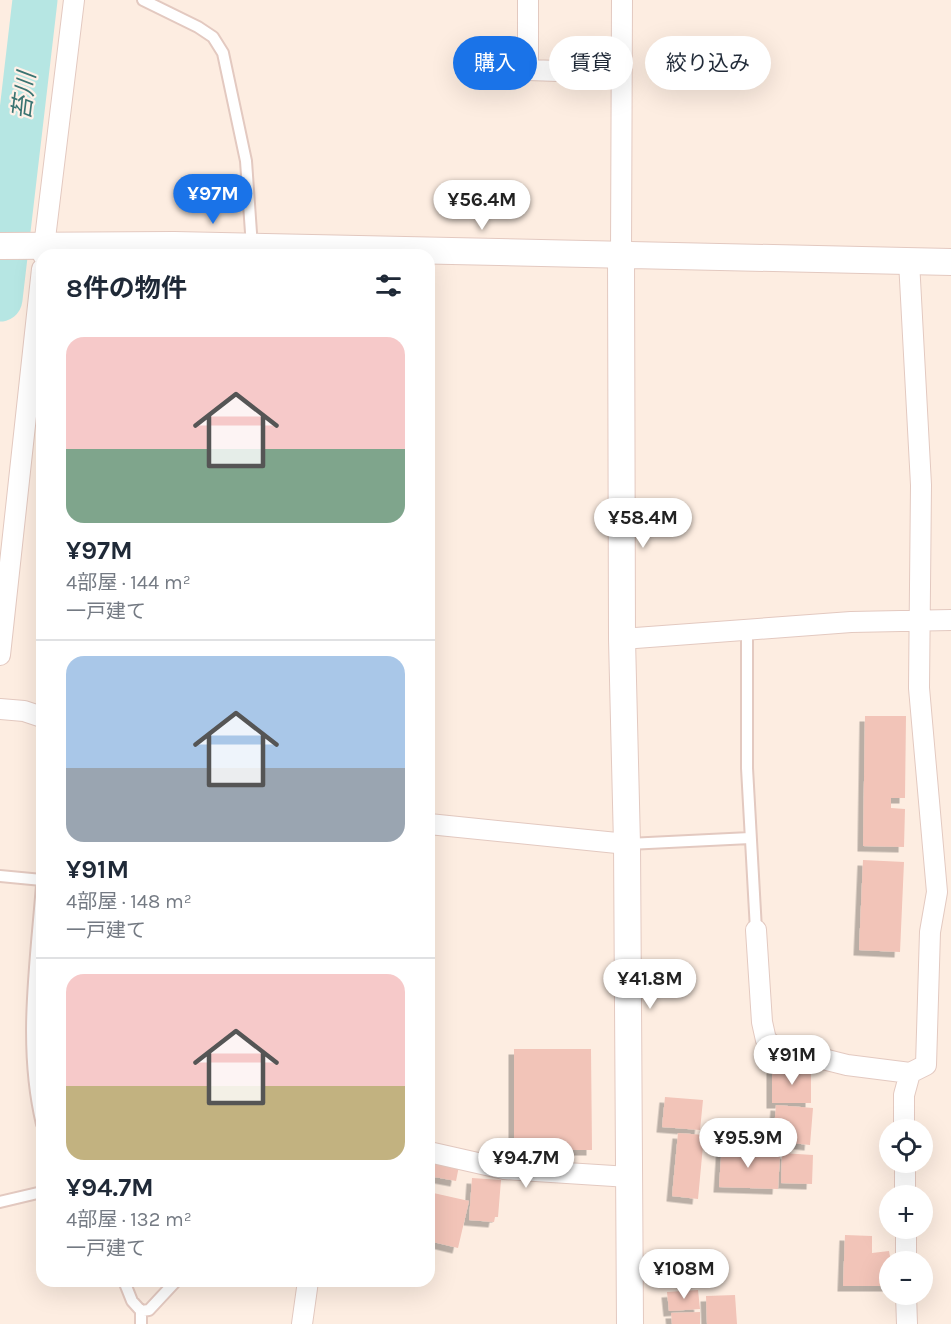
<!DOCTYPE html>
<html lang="ja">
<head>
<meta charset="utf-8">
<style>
	:root { --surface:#fff; --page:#f6f6f7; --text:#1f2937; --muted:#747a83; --line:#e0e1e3; --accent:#1a73e8 }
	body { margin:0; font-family:Karla,"Noto Sans JP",sans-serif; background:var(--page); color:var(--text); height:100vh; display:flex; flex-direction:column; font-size:22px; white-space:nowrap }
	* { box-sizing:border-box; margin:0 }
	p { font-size:20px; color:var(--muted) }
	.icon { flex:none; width:33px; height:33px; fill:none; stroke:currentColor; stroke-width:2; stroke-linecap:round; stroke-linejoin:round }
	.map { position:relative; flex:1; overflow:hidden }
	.drawer { position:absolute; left:36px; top:249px; width:399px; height:1038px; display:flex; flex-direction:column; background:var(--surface); border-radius:18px; box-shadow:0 6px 24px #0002 }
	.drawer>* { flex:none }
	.guide { position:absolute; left:453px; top:36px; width:408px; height:54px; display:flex; gap:12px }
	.buttons { position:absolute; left:879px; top:1119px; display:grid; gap:12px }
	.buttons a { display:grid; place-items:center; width:54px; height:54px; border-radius:50%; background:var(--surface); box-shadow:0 6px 24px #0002; font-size:30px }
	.price { position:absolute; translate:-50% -51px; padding:0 14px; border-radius:21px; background:#fff; color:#222; font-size:20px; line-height:39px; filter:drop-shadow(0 2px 3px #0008) }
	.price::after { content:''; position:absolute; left:50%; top:36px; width:18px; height:14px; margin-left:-9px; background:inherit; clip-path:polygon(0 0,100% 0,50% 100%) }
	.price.selected { background:var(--accent); color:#fff }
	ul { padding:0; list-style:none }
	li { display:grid; align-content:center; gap:12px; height:318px; padding:0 30px }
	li+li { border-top:2px solid var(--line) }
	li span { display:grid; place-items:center; height:186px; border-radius:18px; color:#555 }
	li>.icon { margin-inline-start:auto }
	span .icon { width:108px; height:108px; fill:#fffc; stroke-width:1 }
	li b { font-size:26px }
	h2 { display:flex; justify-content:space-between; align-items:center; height:72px; padding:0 30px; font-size:26px }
	.tag { padding:0 21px; border-radius:27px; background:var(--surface); box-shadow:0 6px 24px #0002; font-size:21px; line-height:54px }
	.tag.selected { background:var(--accent); color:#fff }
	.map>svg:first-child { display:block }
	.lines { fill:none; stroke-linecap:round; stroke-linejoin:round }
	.river { stroke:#b6e6e3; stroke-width:45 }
	.building { fill:#f2c4b8; filter:url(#shadow) }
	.service-casing { stroke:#e3c9c0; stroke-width:14 }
	.minor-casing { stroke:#e3c9c0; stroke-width:22 }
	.tertiary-casing { stroke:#e3c9c0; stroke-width:28 }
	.service { stroke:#fff; stroke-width:10 }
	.minor { stroke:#fff; stroke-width:20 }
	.tertiary { stroke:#fff; stroke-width:26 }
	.labels { text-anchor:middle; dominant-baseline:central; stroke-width:4.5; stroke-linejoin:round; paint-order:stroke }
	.water-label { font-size:24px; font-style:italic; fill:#397371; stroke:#fff1e8 }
</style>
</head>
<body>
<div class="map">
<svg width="951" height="1324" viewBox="0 0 951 1324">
	<defs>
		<filter id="shadow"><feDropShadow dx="-5.5" dy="5.5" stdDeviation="0" flood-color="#0004"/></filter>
	</defs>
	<rect width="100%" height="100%" fill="#fdede1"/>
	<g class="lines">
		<!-- river -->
		<path class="river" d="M 0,299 L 35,0"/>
	</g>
	<!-- building -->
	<path class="building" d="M 865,716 L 906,716 L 905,798 L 891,798 L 891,808 L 905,809 L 904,847 L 863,846 Z
		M 863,860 L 904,862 L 900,952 L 859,950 Z
		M 514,1049 L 591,1049 L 592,1150 L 514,1150 Z
		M 772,1068 L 811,1068 L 811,1103 L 772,1103 Z
		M 665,1097 L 703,1100 L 700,1130 L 662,1127 Z
		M 776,1105 L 813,1108 L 810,1145 L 773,1141 Z
		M 678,1133 L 704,1135 L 698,1199 L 672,1196 Z
		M 722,1142 L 740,1143 L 739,1154 L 780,1155 L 778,1189 L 719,1187 Z
		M 782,1153 L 813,1155 L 812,1184 L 781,1183 Z
		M 429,1160 L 459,1166 L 456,1181 L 429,1176 Z
		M 472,1178 L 501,1180 L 498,1217 L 495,1217 L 494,1222 L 469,1220 Z
		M 429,1192 L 469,1201 L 458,1248 L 429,1241 Z
		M 845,1235 L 872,1236 L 872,1253 L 889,1251 L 891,1262 L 890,1286 L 843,1286 Z
		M 698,1290 L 700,1309 L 669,1311 L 667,1292 Z
		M 735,1295 L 737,1324 L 707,1324 L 706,1296 Z
		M 700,1312 L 700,1324 L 672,1324 L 671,1313 Z"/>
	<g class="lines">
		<defs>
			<path id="service" d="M 143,0 L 198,27 L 213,37 L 223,53 L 246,161 L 252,247
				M 747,628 L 747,768 L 756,930
				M 628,844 L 750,838
				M 0,876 L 42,880
				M 42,885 C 36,964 23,1046 42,1124
				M 0,1202 L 42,1192
				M 124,1281 L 132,1301 L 141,1311 L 141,1324
				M 141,1311 L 149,1310 L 176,1281"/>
			<path id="minor" d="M 528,0 L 528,70 L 621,73
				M 43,255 L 74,0
				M 621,255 L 622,0
				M 622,639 L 851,622 L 951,620
				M 0,655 L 42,269
				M 0,709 L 24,711 L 42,717
				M 429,824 L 627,844
				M 756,930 L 762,1022 L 766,1040 L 775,1047 L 847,1065 L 910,1073
				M 904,1130 L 904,1095 L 910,1073 L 926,1065 L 930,932 L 937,892 L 919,688 L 921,485 L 909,261
				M 429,1152 L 504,1169 L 629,1177
				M 905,1162 L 905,1196
				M 906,1228 L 906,1262
				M 906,1294 L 907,1324
				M 302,1324 L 308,1281"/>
			<path id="tertiary" d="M 0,246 L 174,245 L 951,262
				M 621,255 L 622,639 L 627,844 L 630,1324"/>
		</defs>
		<!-- service casing -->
		<use href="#service" class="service-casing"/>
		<!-- minor casing -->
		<use href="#minor" class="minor-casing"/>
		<!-- tertiary casing -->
		<use href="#tertiary" class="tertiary-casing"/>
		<!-- service -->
		<use href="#service" class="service"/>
		<!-- minor -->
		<use href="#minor" class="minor"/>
		<!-- tertiary -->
		<use href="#tertiary" class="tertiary"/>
	</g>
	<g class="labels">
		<!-- water labels -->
		<g class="water-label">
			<text transform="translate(24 96) rotate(-83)">苔川</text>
		</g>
	</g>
</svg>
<div class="buttons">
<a><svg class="icon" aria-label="locate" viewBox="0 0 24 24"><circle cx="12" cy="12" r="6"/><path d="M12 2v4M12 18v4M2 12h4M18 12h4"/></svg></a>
<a>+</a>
<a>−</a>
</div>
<b class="price selected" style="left:213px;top:225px">¥97M</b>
<b class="price" style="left:482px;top:231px">¥56.4M</b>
<b class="price" style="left:643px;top:549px">¥58.4M</b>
<b class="price" style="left:650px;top:1010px">¥41.8M</b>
<b class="price" style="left:792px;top:1086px">¥91M</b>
<b class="price" style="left:748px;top:1169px">¥95.9M</b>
<b class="price" style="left:526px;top:1189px">¥94.7M</b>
<b class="price" style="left:684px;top:1300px">¥108M</b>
<div class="guide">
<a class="tag selected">購入</a>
<a class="tag">賃貸</a>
<a class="tag">絞り込み</a>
</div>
<section class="drawer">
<h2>8件の物件<svg class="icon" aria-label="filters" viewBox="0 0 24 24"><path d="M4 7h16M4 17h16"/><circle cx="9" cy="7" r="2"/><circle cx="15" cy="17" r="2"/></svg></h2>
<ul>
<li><span style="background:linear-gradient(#f6c9c9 60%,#7fa58c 0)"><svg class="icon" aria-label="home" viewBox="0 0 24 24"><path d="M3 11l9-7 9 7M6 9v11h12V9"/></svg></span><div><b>¥97M</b><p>4部屋 · 144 m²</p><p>一戸建て</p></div></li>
<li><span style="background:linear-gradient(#a9c7e8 60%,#9aa5b1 0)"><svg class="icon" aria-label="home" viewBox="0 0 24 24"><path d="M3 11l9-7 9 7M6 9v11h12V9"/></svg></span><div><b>¥91M</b><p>4部屋 · 148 m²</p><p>一戸建て</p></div></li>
<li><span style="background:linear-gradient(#f6c9c9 60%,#c2b280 0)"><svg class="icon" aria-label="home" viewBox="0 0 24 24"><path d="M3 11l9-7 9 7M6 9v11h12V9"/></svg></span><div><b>¥94.7M</b><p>4部屋 · 132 m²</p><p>一戸建て</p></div></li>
</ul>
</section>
</div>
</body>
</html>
